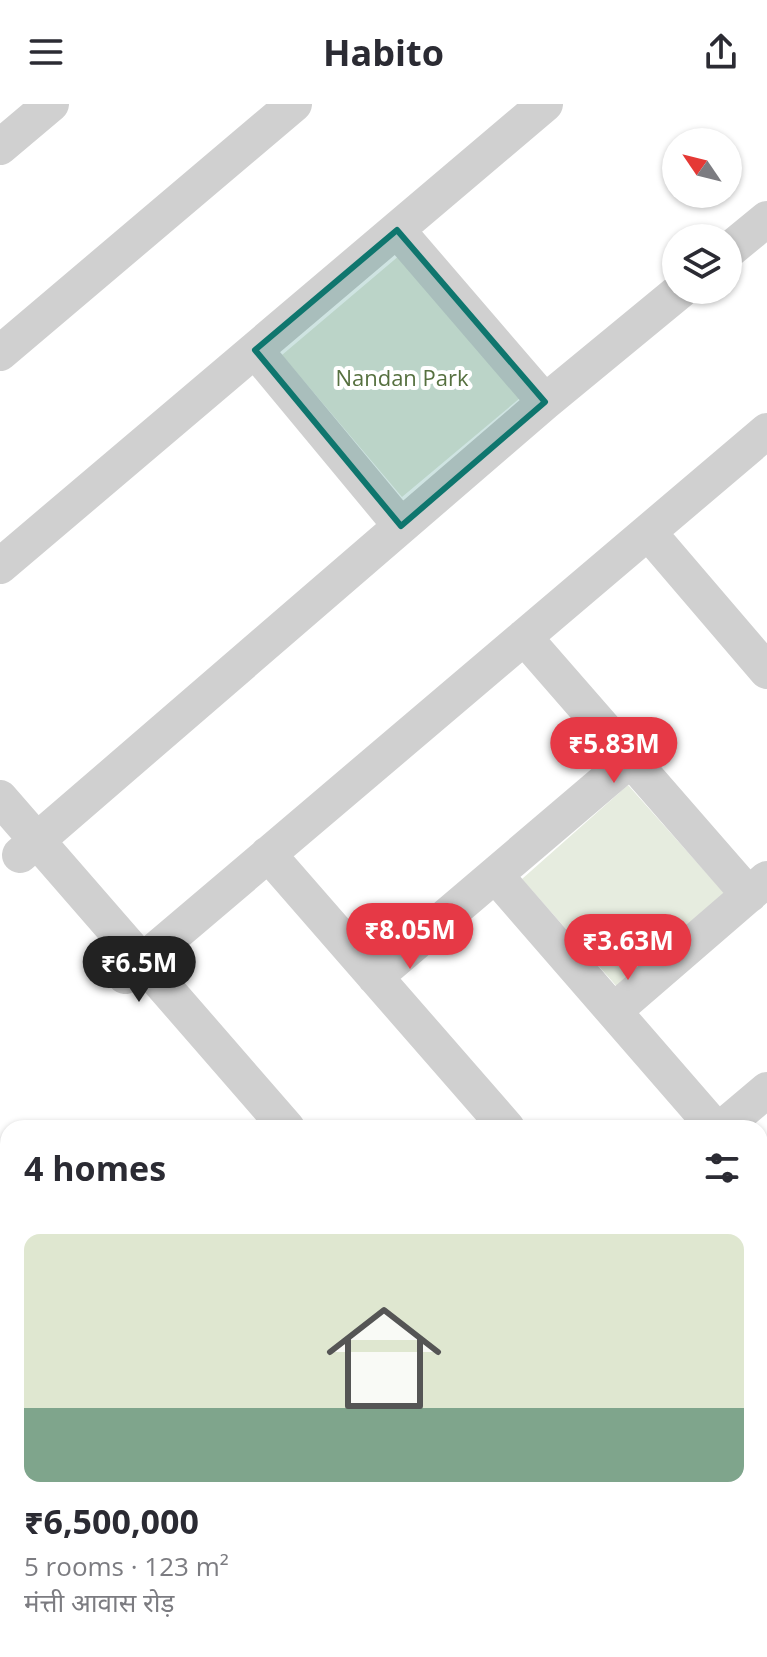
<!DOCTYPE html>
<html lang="en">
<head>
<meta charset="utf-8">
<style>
	:root { --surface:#fff; --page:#f2f2f3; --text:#2b2b33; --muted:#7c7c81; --line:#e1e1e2; --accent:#e63946 }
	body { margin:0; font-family:"Open Sans","Noto Sans Devanagari",sans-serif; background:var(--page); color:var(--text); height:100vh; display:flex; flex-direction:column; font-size:30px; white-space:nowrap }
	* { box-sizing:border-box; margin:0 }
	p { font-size:26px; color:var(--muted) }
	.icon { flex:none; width:44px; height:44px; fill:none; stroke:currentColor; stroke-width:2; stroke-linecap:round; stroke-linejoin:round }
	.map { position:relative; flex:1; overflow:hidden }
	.panel { position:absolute; left:0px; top:1016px; width:768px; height:538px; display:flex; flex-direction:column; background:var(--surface); border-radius:24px 24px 0 0; box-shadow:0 2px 6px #0004 }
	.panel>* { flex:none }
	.needle { width:52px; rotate:305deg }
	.controls { position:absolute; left:662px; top:24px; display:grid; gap:16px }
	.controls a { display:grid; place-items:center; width:80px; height:80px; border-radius:50%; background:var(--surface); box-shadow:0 2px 6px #0004; font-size:40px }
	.price { position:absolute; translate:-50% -68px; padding:0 18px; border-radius:28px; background:var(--accent); color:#fff; font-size:26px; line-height:52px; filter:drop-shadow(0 2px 4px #0008) }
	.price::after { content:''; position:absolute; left:50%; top:48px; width:24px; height:18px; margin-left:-12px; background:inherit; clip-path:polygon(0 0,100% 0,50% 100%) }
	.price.active { background:#222; color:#fff }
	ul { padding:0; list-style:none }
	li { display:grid; align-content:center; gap:16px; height:424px; padding:0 24px }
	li+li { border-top:2px solid var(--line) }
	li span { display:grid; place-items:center; height:248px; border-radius:16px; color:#555 }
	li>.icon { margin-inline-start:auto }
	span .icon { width:144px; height:144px; fill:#fffc; stroke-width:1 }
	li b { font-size:34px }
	h2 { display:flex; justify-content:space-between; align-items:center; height:96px; padding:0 24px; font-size:34px }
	header { display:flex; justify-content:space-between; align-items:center; height:104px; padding:0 24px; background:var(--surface); font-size:36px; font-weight:700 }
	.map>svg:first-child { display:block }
	.green { fill:#e6ecdf }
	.building { fill:#1a1a1a; filter:url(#shadow) }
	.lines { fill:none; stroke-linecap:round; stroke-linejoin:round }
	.minor { stroke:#d0d0d0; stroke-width:36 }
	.marked { fill:#0f766e; fill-opacity:0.2; stroke:#0f766e; stroke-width:6; stroke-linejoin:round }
	.labels { text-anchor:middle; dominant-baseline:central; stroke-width:8; stroke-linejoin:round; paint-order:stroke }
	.park-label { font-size:22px; fill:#56703f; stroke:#fff }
</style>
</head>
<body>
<header><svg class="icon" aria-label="menu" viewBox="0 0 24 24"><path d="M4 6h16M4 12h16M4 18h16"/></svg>Habito<svg class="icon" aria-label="share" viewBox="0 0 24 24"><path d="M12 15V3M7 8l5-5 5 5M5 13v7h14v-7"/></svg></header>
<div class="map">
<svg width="767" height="1553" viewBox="0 0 767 1553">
	<defs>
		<filter id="shadow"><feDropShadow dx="7" dy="7" stdDeviation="0" flood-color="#0004"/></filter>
	</defs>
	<rect width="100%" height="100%" fill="#fff"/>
	<!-- green -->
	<path class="green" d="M 400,151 L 520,294 L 402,393 L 282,251 Z
		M 628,681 L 726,791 L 619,885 L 522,775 Z
		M 0,1103 L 8,1112 L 8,1270 L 0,1276 Z
		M 0,1438 L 8,1447 L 8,1546 L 92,1546 L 97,1553 L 0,1553 Z"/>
	<!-- building -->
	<path class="building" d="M 8,1339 L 8,1369 L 0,1359 L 0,1346 Z"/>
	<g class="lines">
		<!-- minor -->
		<path class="minor" d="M 0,43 L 51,0
			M 397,126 L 545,298
			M 728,147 L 767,115
			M 255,246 L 401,422
			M 0,249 L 294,0
			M 648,428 L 767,567
			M 0,462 L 545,0
			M 524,533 L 749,791
			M 0,694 L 287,1024
			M 268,750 L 507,1024
			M 20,751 L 545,298 L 681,186
			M 496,772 L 715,1024
			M 125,872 L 767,327
			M 375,873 L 631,655
			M 614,907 L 767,775
			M 722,1024 L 767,986
			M 0,1072 L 8,1081
			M 760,1075 L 767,1083
			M 760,1232 L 767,1226
			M 0,1302 L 8,1295
			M 760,1314 L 767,1322
			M 0,1401 L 8,1410
			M 760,1442 L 767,1435
			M 127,1546 L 133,1553
			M 416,1546 L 422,1553
			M 711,1546 L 718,1553
			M 743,1546 L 749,1553
			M 213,1553 L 221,1546"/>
	</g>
	<!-- marked area -->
	<path class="marked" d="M 397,126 L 545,298 L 401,422 L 255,246 Z"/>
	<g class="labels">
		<!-- park labels -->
		<g class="park-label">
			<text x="402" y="273">Nandan Park</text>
		</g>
	</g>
</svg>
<div class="controls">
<a><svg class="needle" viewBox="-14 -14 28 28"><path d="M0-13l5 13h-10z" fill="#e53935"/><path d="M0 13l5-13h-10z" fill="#7c7c81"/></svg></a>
<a><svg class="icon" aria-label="layers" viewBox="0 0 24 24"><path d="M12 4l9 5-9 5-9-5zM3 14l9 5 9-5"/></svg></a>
</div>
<b class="price" style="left:614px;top:681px">₹5.83M</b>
<b class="price" style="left:410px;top:867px">₹8.05M</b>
<b class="price" style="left:628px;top:878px">₹3.63M</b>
<b class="price active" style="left:139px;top:900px">₹6.5M</b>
<section class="panel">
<h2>4 homes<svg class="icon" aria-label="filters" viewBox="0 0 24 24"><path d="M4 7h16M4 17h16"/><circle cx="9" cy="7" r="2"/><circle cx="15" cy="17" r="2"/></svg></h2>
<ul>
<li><span style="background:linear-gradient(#dfe7d0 70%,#7fa58c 0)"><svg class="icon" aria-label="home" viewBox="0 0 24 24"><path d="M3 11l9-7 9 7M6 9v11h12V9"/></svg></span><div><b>₹6,500,000</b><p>5 rooms · 123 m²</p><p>मंत्ती आवास रोड़</p></div></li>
</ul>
</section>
</div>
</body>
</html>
